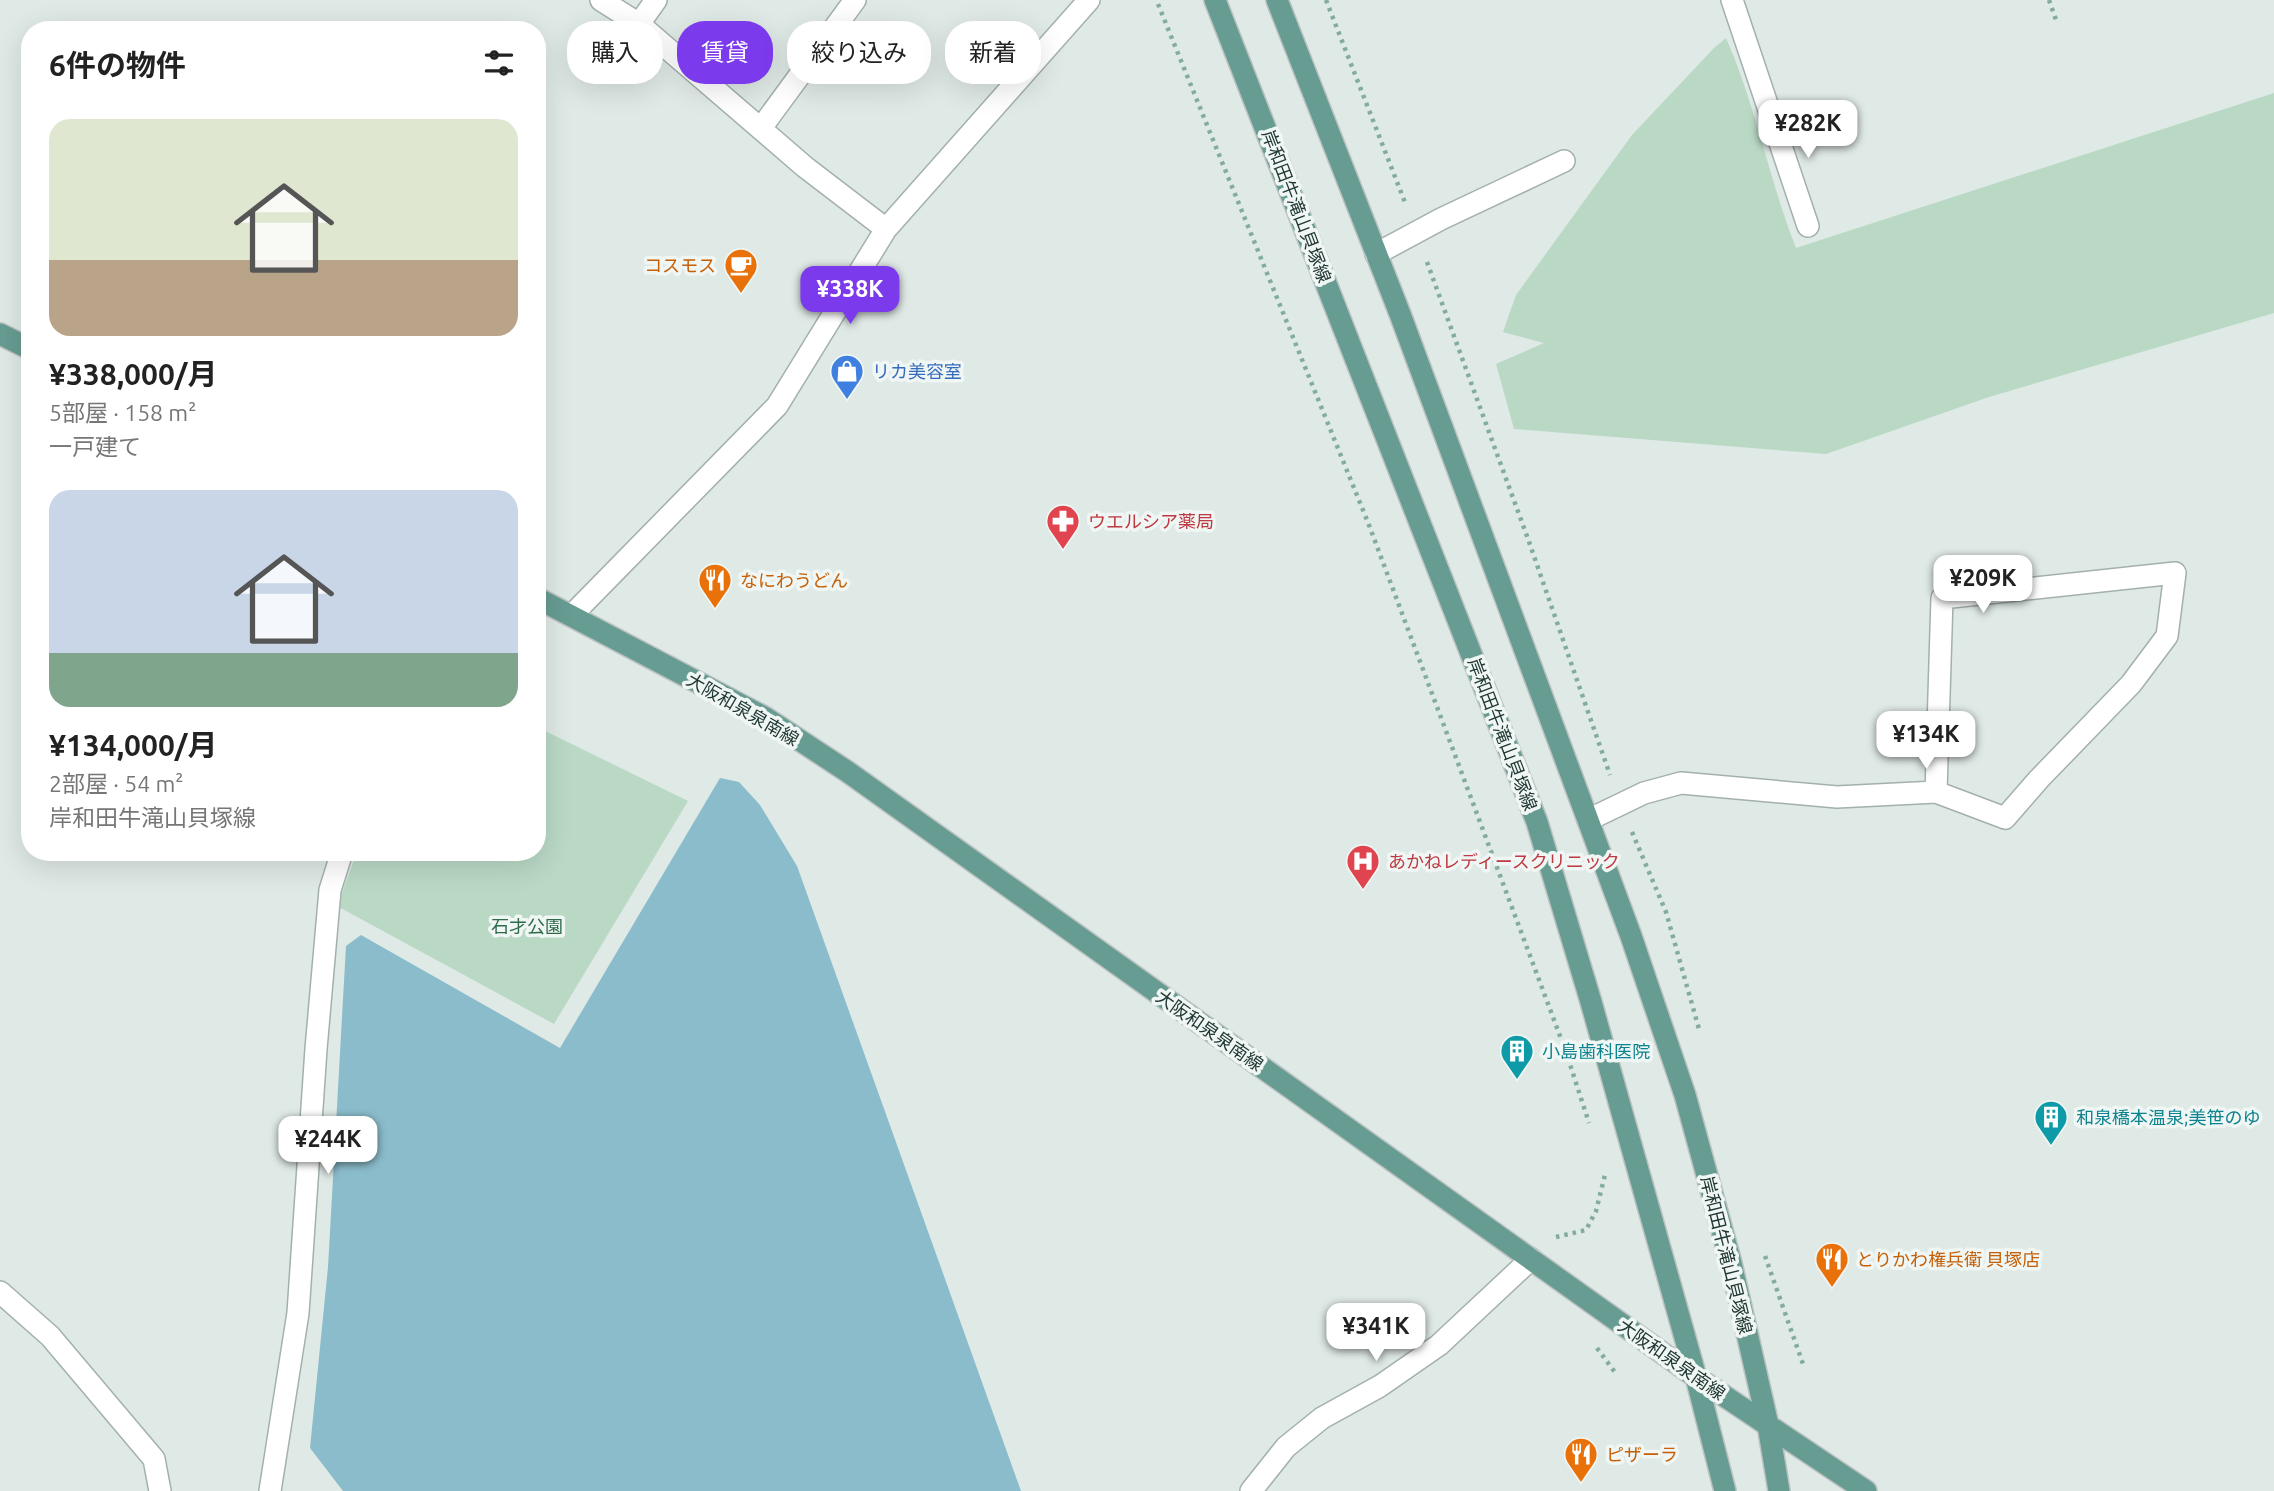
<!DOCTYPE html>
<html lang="ja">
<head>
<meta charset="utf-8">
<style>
	:root { --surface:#fff; --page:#f6f6f6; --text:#222; --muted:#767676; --accent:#7c3aed }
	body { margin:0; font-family:Ubuntu,"Noto Sans JP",sans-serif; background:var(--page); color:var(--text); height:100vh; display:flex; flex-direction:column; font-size:26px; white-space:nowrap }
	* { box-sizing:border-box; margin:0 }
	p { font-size:23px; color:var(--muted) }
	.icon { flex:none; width:38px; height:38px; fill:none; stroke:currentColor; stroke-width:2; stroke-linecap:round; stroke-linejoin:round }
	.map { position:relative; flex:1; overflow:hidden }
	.panel { position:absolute; left:21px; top:21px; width:525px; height:840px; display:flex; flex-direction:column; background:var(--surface); border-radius:28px; box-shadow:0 7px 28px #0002 }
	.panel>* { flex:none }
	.guide { position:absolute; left:567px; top:21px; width:665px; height:63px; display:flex; gap:14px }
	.price { position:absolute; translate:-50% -60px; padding:0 16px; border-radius:14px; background:#fff; color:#222; font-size:23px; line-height:46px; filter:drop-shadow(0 2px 4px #0008) }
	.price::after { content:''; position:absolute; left:50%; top:42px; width:21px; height:16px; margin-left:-10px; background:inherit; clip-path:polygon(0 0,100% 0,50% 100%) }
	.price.on { background:var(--accent); color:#fff }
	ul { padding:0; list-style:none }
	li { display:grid; align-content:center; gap:14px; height:371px; padding:0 28px }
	li span { display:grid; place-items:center; height:217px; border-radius:21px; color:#555 }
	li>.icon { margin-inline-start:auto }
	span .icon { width:126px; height:126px; fill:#fffc; stroke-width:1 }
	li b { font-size:30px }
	h2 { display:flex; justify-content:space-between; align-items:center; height:84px; padding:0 28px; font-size:30px }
	.pill { padding:0 24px; border-radius:28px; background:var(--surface); box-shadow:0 7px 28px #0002; font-size:24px; line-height:63px }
	.pill.on { background:var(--accent); color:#fff }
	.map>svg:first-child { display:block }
	.green { fill:#b9d9c5 }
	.water { fill:#8bbccb }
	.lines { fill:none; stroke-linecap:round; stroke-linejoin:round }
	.minor-casing { stroke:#a3b0ad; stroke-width:24 }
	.major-casing { stroke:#bdc3c2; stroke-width:24 }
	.path { stroke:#82aba1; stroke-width:4.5; stroke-dasharray:3.5 5; stroke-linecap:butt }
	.minor { stroke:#fff; stroke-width:21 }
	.major { stroke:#679c92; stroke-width:21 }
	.labels { text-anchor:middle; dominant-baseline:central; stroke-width:7; stroke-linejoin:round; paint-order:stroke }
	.street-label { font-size:18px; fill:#223834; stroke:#eff6f3 }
	.food-label { font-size:18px; fill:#c56008; stroke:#eff6f3; text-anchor:start }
	.shop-label { font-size:18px; fill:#366cbe; stroke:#eff6f3; text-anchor:start }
	.health-label { font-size:18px; fill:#be3a42; stroke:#eff6f3; text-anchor:start }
	.park-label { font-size:18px; fill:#2f6b4b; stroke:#eff6f3 }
	.culture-label { font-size:18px; fill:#0d838f; stroke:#eff6f3; text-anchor:start }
</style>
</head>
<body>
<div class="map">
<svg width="2274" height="1491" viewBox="0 0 2274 1491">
	<rect width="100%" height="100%" fill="#dfe9e6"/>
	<!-- green -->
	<path class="green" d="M 1726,38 C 1756,106 1769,180 1796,248 L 2274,93 L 2274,313 L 1989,397 L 1826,454 L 1514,429 L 1496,364 L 1544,343 L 1503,332 L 1516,295 L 1632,135 L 1714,48 Z
		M 537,727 L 688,801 L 554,1024 L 337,906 L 357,852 L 537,852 Z"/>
	<!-- water -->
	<path class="water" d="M 720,778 L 739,782 L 760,805 L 797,866 L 1021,1491 L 343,1491 L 310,1448 L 328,1267 L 346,946 L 361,935 L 560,1048 Z"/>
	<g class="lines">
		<defs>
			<path id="minor" d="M 601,0 L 639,24 L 805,167 L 886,229
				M 1732,0 L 1808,226
				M 639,24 L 656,0
				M 761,128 L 855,0
				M 1376,254 L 1441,219 L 1564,161
				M 572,615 L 777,406 L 886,229 L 1089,0
				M 1588,820 L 1644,793 L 1681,783 L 1837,797 L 1936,792 L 2005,818 L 2039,779 L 2131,684 L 2167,636 L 2175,573 L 1942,598 L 1936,792
				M 0,1292 L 50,1336 L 154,1459 L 160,1491
				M 270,1491 L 298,1313 L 316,1049 L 330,890 L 342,852
				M 1251,1491 L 1286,1447 L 1322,1418 L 1380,1386 L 1439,1345 L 1531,1259"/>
			<path id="major" d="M 1215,0 L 1537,822 L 1591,1002 L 1696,1377 L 1725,1491
				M 1277,0 L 1400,314 L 1631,936 L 1685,1095 L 1731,1263 L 1768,1425 L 1779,1491
				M 0,334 L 30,349
				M 537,598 L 766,718 L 848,772 L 1696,1377 L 1866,1491"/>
		</defs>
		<!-- minor casing -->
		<use href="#minor" class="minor-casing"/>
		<!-- major casing -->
		<use href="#major" class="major-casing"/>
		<!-- path -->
		<path class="path" d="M 1326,0 L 1406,205
			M 2049,0 L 2056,20
			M 1158,4 L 1369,525 L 1566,1052 L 1589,1123
			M 1427,262 L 1528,539 L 1610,775
			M 1632,832 L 1666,912 L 1699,1029
			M 1556,1237 L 1586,1230 L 1596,1211 L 1605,1175
			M 1765,1256 L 1803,1364
			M 1597,1348 L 1617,1375"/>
		<!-- minor -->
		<use href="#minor" class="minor"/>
		<!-- major -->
		<use href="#major" class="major"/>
	</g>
	<!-- icons -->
	<defs>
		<symbol id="cafe-pin" viewBox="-11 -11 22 30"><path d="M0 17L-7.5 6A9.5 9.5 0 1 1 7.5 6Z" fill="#e8710a" stroke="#eff6f3"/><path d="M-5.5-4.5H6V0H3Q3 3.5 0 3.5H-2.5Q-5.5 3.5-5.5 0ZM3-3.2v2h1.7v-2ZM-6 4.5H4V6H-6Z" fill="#fff"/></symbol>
		<symbol id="shop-pin" viewBox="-11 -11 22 30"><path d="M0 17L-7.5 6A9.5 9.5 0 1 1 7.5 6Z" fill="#3f7fe0" stroke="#eff6f3"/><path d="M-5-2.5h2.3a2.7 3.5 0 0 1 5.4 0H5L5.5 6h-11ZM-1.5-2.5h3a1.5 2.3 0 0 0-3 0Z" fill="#fff"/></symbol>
		<symbol id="pharmacy-pin" viewBox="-11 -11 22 30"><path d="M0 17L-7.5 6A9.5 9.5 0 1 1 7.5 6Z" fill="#e0444e" stroke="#eff6f3"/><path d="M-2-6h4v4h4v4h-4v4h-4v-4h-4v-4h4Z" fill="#fff"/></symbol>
		<symbol id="restaurant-pin" viewBox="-11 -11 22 30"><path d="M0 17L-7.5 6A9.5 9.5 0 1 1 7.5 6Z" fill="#e8710a" stroke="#eff6f3"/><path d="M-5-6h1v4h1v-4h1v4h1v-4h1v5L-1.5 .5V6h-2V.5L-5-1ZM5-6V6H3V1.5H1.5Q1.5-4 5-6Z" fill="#fff"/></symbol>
		<symbol id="hospital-pin" viewBox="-11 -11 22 30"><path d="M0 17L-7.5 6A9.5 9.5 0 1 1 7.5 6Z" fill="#e0444e" stroke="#eff6f3"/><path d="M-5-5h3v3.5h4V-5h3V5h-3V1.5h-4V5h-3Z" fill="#fff"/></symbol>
		<symbol id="building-pin" viewBox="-11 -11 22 30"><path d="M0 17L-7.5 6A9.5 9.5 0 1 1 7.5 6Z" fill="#0f9aa8" stroke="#eff6f3"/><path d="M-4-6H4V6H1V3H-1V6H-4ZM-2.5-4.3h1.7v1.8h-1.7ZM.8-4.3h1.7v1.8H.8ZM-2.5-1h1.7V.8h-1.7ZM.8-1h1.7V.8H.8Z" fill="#fff"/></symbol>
	</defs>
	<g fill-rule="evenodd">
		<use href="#cafe-pin" x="722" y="246" width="38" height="52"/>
		<use href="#shop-pin" x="828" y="352" width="38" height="52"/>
		<use href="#pharmacy-pin" x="1044" y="502" width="38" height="52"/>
		<use href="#restaurant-pin" x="696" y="561" width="38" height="52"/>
		<use href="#hospital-pin" x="1344" y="842" width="38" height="52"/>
		<use href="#building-pin" x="1498" y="1032" width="38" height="52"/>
		<use href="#building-pin" x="2032" y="1098" width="38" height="52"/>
		<use href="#restaurant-pin" x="1813" y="1240" width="38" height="52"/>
		<use href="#restaurant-pin" x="1562" y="1435" width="38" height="52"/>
	</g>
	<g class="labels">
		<!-- street labels -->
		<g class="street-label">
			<text transform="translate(1297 206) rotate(69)">岸和田牛滝山貝塚線</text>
			<text transform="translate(743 709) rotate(30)">大阪和泉泉南線</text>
			<text transform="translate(1503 734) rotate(69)">岸和田牛滝山貝塚線</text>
			<text transform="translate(1210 1030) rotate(35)">大阪和泉泉南線</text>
			<text transform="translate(1727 1255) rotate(76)">岸和田牛滝山貝塚線</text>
			<text transform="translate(1672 1359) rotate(35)">大阪和泉泉南線</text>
		</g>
		<!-- food labels -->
		<g class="food-label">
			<text x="716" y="265" text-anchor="end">コスモス</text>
			<text x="740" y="580">なにわうどん</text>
			<text x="1856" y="1259">とりかわ権兵衛 貝塚店</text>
			<text x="1606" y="1454">ピザーラ</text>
		</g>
		<!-- shop labels -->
		<g class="shop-label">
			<text x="872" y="371">リカ美容室</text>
		</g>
		<!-- health labels -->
		<g class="health-label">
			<text x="1088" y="521">ウエルシア薬局</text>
			<text x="1388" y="861">あかねレディースクリニック</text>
		</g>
		<!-- park labels -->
		<g class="park-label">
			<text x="527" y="926">石才公園</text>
		</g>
		<!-- culture labels -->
		<g class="culture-label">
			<text x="1542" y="1051">小島歯科医院</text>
			<text x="2076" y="1117">和泉橋本温泉;美笹のゆ</text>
		</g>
	</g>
</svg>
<b class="price" style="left:1808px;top:160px">¥282K</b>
<b class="price on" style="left:850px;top:326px">¥338K</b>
<b class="price" style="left:1983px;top:615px">¥209K</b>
<b class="price" style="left:1926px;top:771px">¥134K</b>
<b class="price" style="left:328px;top:1176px">¥244K</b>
<b class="price" style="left:1376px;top:1363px">¥341K</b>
<div class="guide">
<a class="pill">購入</a>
<a class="pill on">賃貸</a>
<a class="pill">絞り込み</a>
<a class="pill">新着</a>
</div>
<section class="panel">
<h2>6件の物件<svg class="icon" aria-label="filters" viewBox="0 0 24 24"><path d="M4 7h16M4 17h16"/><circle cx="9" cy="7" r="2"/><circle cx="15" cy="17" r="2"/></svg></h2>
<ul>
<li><span style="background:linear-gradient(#dfe7d0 65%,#b9a48a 0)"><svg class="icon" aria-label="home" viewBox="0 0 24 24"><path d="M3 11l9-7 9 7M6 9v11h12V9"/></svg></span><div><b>¥338,000/月</b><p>5部屋 · 158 m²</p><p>一戸建て</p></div></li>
<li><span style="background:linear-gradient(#c9d6e8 75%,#7fa58c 0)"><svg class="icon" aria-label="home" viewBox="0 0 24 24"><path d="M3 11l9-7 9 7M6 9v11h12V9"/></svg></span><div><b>¥134,000/月</b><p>2部屋 · 54 m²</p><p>岸和田牛滝山貝塚線</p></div></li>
</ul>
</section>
</div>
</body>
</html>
